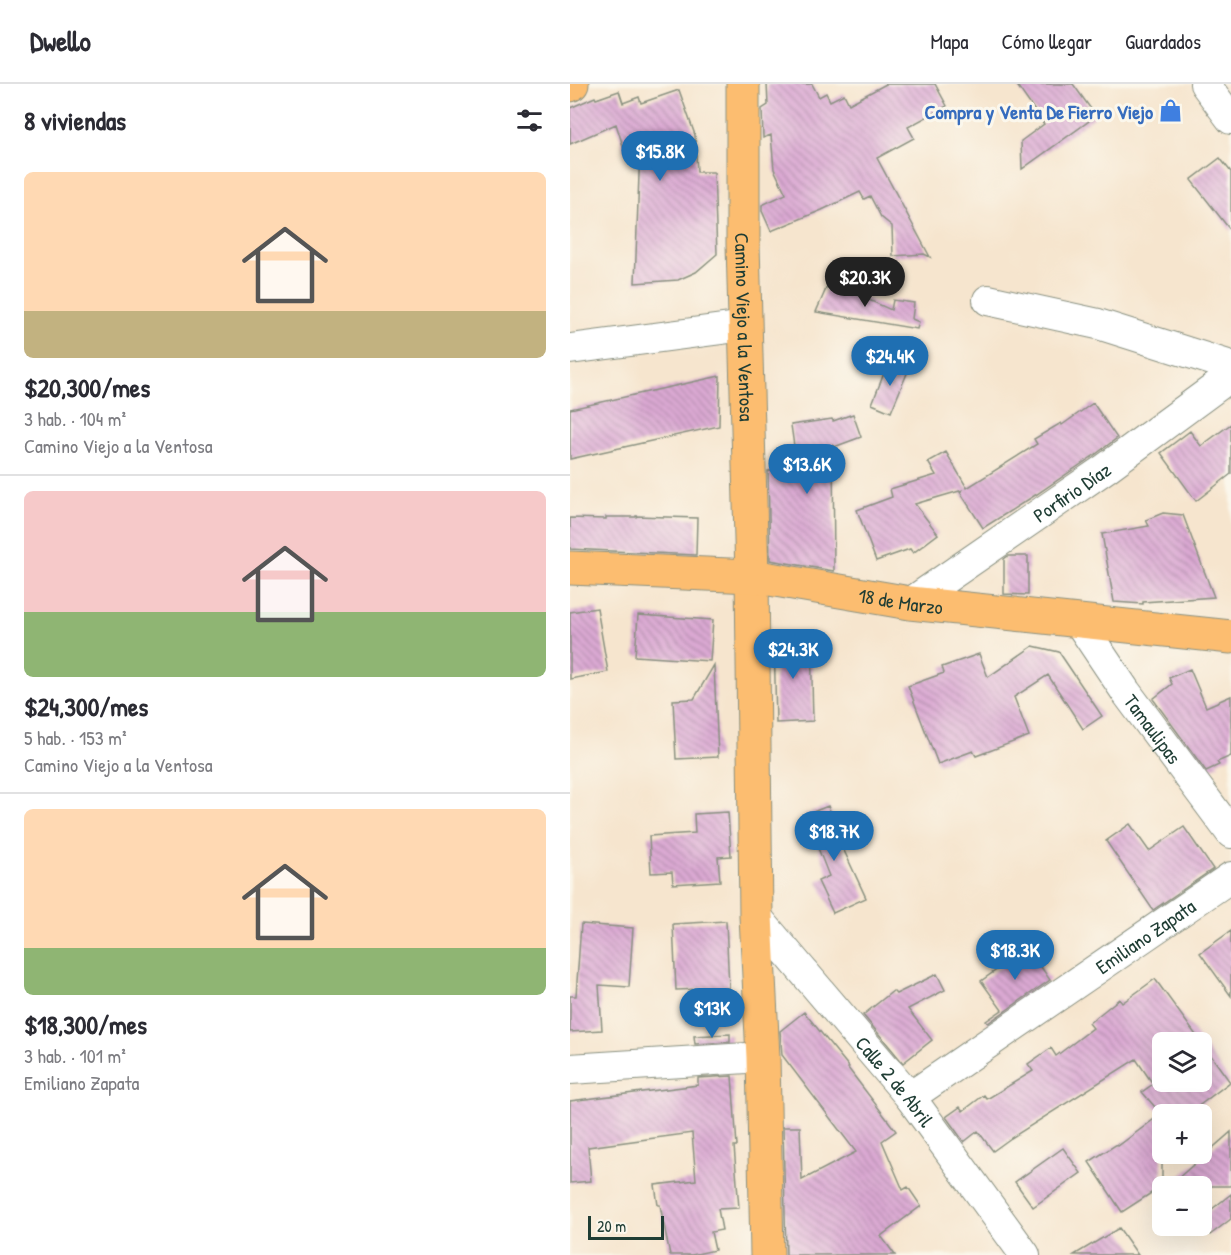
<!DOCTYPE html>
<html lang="es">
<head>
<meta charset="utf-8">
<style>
	:root { --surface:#fff; --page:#f2f2f3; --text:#2b2b33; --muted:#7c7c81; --line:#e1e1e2; --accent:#1f6fb2 }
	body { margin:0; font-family:"Patrick Hand",sans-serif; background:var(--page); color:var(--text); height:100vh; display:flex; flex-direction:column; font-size:22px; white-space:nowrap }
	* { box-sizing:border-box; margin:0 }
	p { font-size:20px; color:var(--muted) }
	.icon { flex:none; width:33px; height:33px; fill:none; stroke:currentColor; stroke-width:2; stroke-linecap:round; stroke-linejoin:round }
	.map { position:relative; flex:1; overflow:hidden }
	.sheet { display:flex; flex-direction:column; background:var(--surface); width:570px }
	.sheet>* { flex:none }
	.fabs { position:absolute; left:582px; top:948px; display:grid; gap:12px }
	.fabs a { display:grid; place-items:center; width:60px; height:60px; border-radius:9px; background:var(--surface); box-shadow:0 6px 24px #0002; font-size:30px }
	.scale { position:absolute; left:18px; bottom:15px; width:76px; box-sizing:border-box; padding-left:6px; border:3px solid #1f3d34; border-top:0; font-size:16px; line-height:21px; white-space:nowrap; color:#1f3d34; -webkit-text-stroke:4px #fbf7ec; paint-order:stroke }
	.price { position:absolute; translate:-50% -51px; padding:0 14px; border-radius:21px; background:var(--accent); color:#fff; font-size:20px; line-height:39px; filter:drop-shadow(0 2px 3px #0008) }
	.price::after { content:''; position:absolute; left:50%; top:36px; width:18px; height:14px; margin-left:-9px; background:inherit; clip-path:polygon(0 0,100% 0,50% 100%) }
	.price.active { background:#222; color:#fff }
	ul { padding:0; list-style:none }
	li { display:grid; align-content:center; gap:12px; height:318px; padding:0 24px }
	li+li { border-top:2px solid var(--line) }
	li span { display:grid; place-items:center; height:186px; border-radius:9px; color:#555 }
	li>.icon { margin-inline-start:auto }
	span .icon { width:108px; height:108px; fill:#fffc; stroke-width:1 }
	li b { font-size:26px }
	h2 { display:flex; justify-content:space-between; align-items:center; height:72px; padding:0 24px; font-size:26px }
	header { display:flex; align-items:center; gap:36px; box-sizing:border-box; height:84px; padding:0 30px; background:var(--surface); border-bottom:2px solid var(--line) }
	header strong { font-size:28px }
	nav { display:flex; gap:33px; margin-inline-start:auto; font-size:21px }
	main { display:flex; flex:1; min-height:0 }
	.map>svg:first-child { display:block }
	.building { fill:url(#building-back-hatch) }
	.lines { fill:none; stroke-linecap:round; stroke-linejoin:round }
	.minor-casing { stroke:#8a9181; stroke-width:32 }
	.major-casing { stroke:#8a9181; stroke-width:35 }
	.minor { stroke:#fff; stroke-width:30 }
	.major { stroke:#fcbd6f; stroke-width:33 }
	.labels { text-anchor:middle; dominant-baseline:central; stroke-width:6; stroke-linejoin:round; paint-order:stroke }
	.shop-label { font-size:20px; font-weight:bold; fill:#366cbe; stroke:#fbf7ec; text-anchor:end }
	.street-label { font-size:20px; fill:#1f3d34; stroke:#fbf7ec }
</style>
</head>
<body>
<header>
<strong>Dwello</strong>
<nav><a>Mapa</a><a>Cómo llegar</a><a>Guardados</a></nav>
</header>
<main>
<section class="sheet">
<h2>8 viviendas<svg class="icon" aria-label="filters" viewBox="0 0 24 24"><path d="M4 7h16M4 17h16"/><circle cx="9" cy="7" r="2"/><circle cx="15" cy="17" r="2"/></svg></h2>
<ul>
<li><span style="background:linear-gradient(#ffd9b3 75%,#c2b280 0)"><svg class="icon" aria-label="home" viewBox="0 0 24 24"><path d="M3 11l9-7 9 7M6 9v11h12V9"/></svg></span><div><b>$20,300/mes</b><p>3 hab. · 104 m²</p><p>Camino Viejo a la Ventosa</p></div></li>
<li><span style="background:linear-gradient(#f6c9c9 65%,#8fb573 0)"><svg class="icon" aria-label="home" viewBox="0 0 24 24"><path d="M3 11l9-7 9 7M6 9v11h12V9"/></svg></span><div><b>$24,300/mes</b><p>5 hab. · 153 m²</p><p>Camino Viejo a la Ventosa</p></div></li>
<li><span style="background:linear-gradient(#ffd9b3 75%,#8fb573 0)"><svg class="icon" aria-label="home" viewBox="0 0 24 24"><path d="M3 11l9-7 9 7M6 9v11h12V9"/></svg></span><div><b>$18,300/mes</b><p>3 hab. · 101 m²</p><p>Emiliano Zapata</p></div></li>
</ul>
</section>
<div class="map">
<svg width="661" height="1171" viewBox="0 0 661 1171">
	<defs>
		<pattern id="building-back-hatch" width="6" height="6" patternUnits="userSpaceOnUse" patternTransform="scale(1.5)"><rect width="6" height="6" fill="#dba9d3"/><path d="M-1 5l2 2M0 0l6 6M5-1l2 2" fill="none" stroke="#b18bac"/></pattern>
	</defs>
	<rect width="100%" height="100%" fill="#fbf7ec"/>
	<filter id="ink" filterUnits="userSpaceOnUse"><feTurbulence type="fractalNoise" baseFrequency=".0167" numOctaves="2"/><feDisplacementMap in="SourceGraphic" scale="12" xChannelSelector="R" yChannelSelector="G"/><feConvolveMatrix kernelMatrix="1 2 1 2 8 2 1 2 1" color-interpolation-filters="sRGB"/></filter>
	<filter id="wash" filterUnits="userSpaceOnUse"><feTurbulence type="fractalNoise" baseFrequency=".008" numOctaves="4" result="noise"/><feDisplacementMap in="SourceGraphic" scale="24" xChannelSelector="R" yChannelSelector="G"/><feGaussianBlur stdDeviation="1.35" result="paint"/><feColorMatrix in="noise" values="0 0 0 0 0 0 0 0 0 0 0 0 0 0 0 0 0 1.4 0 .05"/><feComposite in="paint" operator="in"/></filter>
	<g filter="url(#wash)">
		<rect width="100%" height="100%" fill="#f6e5ce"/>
		<g id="blocks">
			<!-- building -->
			<path class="building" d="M 197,0 L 242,0 L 249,13 L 256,9 L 260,17 L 274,10 L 279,20 L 316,0 L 365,0 L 377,22 L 338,43 L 344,54 L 307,74 L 360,173 L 354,170 L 323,172 L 322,142 L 311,133 L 300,112 L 294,115 L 290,108 L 252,126 L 201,147 L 192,127 L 192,121 L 216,110 L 204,85 L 201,51 L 193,54 L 192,25 L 198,21 Z
				M 446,0 L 503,0 L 526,32 L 452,85 L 451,57 L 474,40 Z
				M 109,6 L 125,51 L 127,88 L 144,88 L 147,170 L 126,188 L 108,196 L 65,199 L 70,63 L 55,68 L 46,40 L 0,60 L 0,24 L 25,13 L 26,15 L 49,7 L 53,19 L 69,13 L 71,19 Z
				M 650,74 L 661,88 L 661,147 L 621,96 Z
				M 259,198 L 321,226 L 323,216 L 344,219 L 342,235 L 349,238 L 347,245 L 246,228 Z
				M 318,279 L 338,287 L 321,328 L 302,320 Z
				M 150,292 L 149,342 L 0,375 L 0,325 Z
				M 523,319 L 547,354 L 526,370 L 467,410 L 413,444 L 390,408 L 393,406 L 345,420 L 368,450 L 343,469 L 340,465 L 306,477 L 287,426 L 322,413 L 320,405 L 366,391 L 358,378 L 376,368 L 397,404 L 467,360 L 464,355 L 491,339 L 492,341 Z
				M 283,330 L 291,353 L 264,363 L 263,360 L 264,487 L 200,476 L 198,387 L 217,387 L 213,363 L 224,362 L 221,341 L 262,335 L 263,337 Z
				M 661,340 L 661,390 L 626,417 L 591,369 L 620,347 L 631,362 Z
				M 593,429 L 613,431 L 644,513 L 573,518 L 573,520 L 544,518 L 532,450 L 579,442 L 576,436 Z
				M 66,432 L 127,434 L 126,471 L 0,465 L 0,434 L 36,435 L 36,433 L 66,433 Z
				M 438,472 L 458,472 L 458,511 L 434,510 L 434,475 Z
				M 27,524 L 38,588 L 0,595 L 0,528 Z
				M 68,531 L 143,536 L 140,577 L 65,572 Z
				M 241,553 L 243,637 L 206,639 L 204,554 Z
				M 463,562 L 489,568 L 532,632 L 513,645 L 478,591 L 444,613 L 459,652 L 406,672 L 403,667 L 368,680 L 338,602 L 374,589 L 372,583 L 409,570 L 418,593 Z
				M 144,581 L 148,673 L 106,675 L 103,616 L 124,615 Z
				M 620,585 L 636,623 L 661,612 L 661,672 L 647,678 L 649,681 L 636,687 L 583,615 L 602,600 L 599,594 Z
				M 258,722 L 273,757 L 270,758 L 296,814 L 263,829 L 248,797 L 259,792 L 235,731 Z
				M 158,728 L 161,772 L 148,773 L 150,797 L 103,800 L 102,788 L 81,789 L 79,752 L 125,749 L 124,730 Z
				M 560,740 L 579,767 L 614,743 L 643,785 L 583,826 L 536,757 Z
				M 156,837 L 159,904 L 106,906 L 103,840 Z
				M 11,840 L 63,844 L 59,903 L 29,901 L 32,946 L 0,948 L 0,912 L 6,912 Z
				M 661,847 L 661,912 L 630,869 Z
				M 458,864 L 480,896 L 418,939 L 416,937 L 432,926 L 411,897 Z
				M 367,890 L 375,906 L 338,925 L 362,956 L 333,979 L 293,931 L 323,907 L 326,910 Z
				M 585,895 L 631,958 L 592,958 L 592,998 L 632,998 L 632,959 L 660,998 L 618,1030 L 592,1030 L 592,1102 L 552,1128 L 519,1078 L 547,1060 L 548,1062 L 591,1030 L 572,1008 L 583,1000 L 566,975 L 441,1054 L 423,1067 L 408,1047 L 394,1058 L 376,1033 L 390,1023 L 393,1027 L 414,1011 L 417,1015 L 463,987 L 458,980 L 481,964 L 486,972 L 523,944 L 519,939 L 549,915 L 552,919 Z
				M 234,928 L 279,983 L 278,984 L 326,1047 L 312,1057 L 333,1106 L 338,1103 L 351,1122 L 311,1152 L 325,1171 L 216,1171 L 213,1043 L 230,1043 L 232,1096 L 286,1068 L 212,971 L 210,947 Z
				M 160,950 L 160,958 L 125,960 L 124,952 Z
				M 162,992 L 167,1062 L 164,1062 L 169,1124 L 148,1125 L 152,1146 L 141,1148 L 145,1166 L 122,1171 L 100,1171 L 90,1121 L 88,1121 L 85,1101 L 126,1096 L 122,1049 L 18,1063 L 21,1097 L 0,1099 L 0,1017 L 128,1001 L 128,994 Z
				M 661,1048 L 661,1102 L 599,1102 Z
				M 493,1064 L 511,1089 L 463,1123 L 445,1098 Z
				M 661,1110 L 661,1135 L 640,1151 L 632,1140 L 632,1133 Z
				M 549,1144 L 568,1171 L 504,1171 Z"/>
		</g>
	</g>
	<g filter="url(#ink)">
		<use href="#blocks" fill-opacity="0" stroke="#8a9181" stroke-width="1.5"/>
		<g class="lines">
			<defs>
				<g id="minor">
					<path d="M 635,0 L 661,35"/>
					<path d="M 418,216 L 528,240 L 661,282"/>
					<path d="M 0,265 L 175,242"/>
					<path id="s1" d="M 340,519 L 536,384 L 661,292"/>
					<path id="s2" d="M 509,538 L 556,608 L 661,749"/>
					<path id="s3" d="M 186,832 L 340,1013 L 455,1171"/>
					<path d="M 0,985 L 193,973"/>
					<path id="s4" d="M 340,1013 L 661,793"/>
				</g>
				<g id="major">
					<path id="s5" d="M 173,0 L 173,160 L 182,492 L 186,832 L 193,973 L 197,1171"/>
					<path d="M 0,1 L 2,0"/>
					<path id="s6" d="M 0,484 L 182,492 L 340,519 L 661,553"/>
				</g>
			</defs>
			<!-- minor casing -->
			<use href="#minor" class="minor-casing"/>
			<!-- major casing -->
			<use href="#major" class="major-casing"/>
			<!-- minor -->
			<use href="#minor" class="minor"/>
			<!-- major -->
			<use href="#major" class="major"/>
		</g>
	</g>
	<!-- icons -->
	<defs>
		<symbol id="shop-bare" viewBox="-9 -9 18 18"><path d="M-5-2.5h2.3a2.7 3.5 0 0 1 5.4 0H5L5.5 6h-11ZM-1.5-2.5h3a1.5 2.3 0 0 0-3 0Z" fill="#3f7fe0" stroke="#fbf7ec" stroke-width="2.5" paint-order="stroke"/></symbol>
	</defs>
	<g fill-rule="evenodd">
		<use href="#shop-bare" x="584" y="10" width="33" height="33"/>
	</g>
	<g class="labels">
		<!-- shop labels -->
		<g class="shop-label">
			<text x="583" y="27">Compra y Venta De Fierro Viejo</text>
		</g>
		<!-- street labels -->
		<g class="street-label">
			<text stroke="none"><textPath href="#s5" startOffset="243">Camino Viejo a la Ventosa</textPath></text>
			<text stroke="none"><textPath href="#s1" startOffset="196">Porfirio Díaz</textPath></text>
			<text stroke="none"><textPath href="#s6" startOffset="333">18 de Marzo</textPath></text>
			<text stroke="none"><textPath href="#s2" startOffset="130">Tamaulipas</textPath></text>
			<text stroke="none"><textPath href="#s4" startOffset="285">Emiliano Zapata</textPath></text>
			<text stroke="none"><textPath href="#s3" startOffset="216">Calle 2 de Abril</textPath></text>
		</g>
	</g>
</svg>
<div class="fabs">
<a><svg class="icon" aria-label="layers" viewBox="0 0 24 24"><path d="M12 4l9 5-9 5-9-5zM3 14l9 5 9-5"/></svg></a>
<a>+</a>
<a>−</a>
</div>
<div class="scale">20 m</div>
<b class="price" style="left:90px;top:98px">$15.8K</b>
<b class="price active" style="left:295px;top:224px">$20.3K</b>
<b class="price" style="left:320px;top:303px">$24.4K</b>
<b class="price" style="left:237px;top:411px">$13.6K</b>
<b class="price" style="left:223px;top:596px">$24.3K</b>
<b class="price" style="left:264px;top:778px">$18.7K</b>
<b class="price" style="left:445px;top:897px">$18.3K</b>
<b class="price" style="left:142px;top:955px">$13K</b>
</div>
</main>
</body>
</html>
